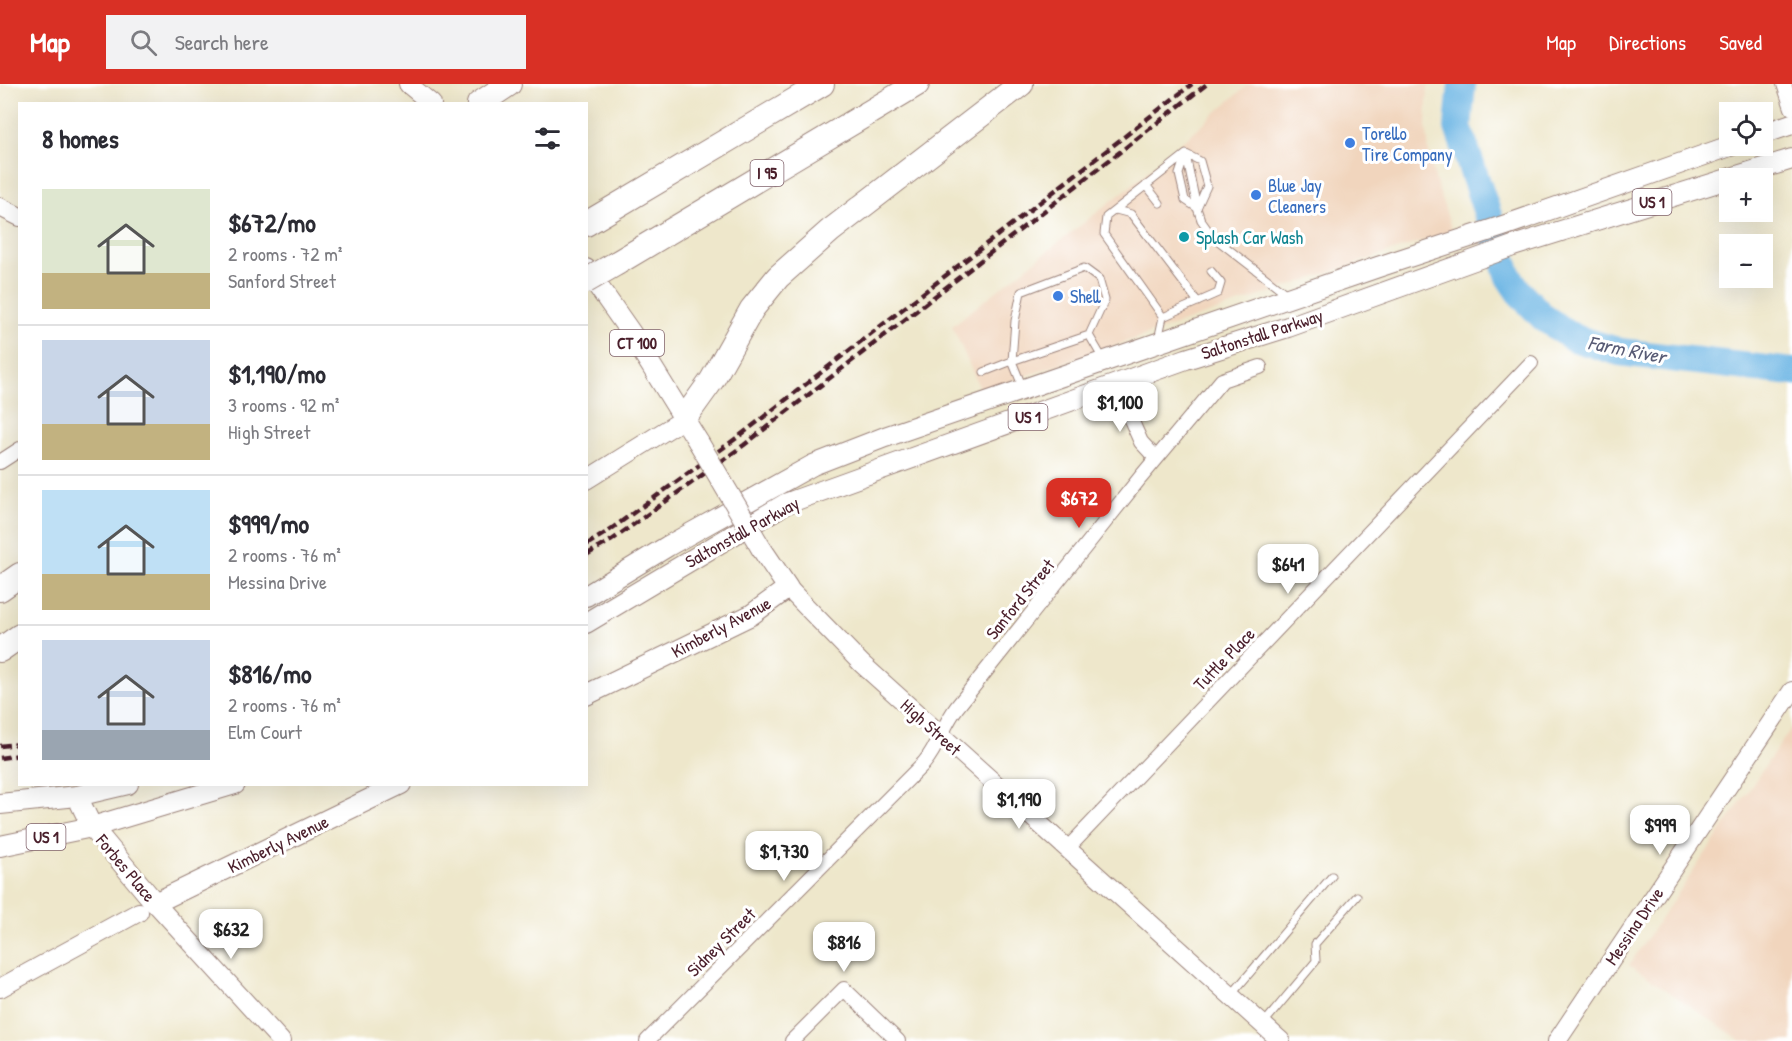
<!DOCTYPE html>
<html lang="en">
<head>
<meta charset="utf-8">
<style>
	:root { --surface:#fff; --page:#f2f2f3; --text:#2b2b33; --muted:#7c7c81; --line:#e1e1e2; --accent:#d93025 }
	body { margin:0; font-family:"Patrick Hand",sans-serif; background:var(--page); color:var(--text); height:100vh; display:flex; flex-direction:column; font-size:22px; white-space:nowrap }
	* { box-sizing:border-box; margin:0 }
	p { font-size:20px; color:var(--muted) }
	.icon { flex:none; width:33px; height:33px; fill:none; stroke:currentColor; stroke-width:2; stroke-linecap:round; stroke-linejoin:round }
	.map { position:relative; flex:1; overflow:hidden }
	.sheet { position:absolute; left:18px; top:18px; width:570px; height:684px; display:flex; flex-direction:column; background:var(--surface); border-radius:0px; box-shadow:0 6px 24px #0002 }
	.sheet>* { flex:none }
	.controls { position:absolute; left:1719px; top:18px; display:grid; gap:12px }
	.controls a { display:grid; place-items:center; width:54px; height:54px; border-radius:0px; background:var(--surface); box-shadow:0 6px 24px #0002; font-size:30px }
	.price { position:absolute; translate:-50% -51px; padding:0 14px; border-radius:12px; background:#fff; color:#222; font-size:20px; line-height:39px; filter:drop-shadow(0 2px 3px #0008) }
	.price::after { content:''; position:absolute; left:50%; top:36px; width:18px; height:14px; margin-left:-9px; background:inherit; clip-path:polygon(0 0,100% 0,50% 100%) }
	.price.on { background:var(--accent); color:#fff }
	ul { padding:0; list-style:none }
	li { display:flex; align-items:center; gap:18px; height:150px; padding:0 24px }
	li+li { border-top:2px solid var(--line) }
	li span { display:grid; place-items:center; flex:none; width:168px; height:120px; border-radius:0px; color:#555 }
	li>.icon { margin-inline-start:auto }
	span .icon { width:72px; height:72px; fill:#fffc; stroke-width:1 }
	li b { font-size:26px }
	h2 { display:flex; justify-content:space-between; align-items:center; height:72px; padding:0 24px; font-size:26px }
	header { display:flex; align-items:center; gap:36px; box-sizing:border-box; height:84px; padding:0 30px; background:var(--accent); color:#fff }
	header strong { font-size:28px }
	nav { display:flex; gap:33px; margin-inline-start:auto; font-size:21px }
	.search { width:420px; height:54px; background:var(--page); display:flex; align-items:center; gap:15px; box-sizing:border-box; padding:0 21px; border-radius:0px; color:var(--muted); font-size:22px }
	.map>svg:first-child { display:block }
	.built { fill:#f1d5bd }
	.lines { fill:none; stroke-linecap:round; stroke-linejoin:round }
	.river { stroke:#6cb5e4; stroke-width:28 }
	.lane-casing { stroke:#9c837b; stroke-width:9 }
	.street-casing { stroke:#9c837b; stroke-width:16 }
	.secondary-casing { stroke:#9c837b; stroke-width:20 }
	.primary-casing { stroke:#9c837b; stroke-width:22 }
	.highway-casing { stroke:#9c837b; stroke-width:26 }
	.lane { stroke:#fff; stroke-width:7 }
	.street { stroke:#fff; stroke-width:14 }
	.secondary { stroke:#fff; stroke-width:18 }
	.primary { stroke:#fff; stroke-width:20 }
	.highway { stroke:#fff; stroke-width:24 }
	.rail { stroke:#4a1f2b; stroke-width:4.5; stroke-dasharray:9 4.5; stroke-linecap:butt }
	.primary-bridge-casing { stroke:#9c837b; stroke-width:22; stroke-linecap:butt }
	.highway-bridge-casing { stroke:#9c837b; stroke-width:26; stroke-linecap:butt }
	.primary-bridge { stroke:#fff; stroke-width:20 }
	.highway-bridge { stroke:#fff; stroke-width:24 }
	.shop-dot { fill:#3f7fe0; stroke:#fff; stroke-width:2 }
	.culture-dot { fill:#0f9aa8; stroke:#fff; stroke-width:2 }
	.labels { text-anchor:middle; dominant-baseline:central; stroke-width:6; stroke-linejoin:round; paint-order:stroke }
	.shield { fill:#fff; stroke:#80626b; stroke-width:1.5 }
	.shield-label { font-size:16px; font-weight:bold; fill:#4a1f2b }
	.shop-label { font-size:18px; fill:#366cbe; stroke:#fff; text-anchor:start }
	.culture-label { font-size:18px; fill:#0d838f; stroke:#fff; text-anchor:start }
	.street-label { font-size:18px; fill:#4a1f2b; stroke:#fff }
	.water-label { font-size:20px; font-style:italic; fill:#585b75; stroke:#fff }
</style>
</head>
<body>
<header>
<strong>Map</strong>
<div class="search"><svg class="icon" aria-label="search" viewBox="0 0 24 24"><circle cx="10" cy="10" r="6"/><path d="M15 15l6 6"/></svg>Search here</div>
<nav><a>Map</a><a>Directions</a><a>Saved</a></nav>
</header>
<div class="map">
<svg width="1792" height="957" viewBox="0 0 1792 957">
	<rect width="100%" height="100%" fill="#fff"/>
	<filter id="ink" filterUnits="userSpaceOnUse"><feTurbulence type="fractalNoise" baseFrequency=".0167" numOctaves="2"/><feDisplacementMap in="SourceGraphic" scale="12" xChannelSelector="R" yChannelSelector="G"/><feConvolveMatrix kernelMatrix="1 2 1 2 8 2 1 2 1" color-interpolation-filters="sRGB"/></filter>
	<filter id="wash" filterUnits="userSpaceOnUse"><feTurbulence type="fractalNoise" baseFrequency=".008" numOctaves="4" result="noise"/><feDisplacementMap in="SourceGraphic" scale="24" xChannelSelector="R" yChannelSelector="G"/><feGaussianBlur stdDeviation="1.35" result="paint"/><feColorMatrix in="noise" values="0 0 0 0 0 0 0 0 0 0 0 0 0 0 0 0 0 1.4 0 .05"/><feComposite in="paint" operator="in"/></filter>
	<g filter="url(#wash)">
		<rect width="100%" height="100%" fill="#eee7cb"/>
		<!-- built -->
		<path class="built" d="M 1249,0 L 1428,0 L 1426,41 L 1430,79 L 1452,147 L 981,307 L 952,242 L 1132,101 Z
			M 1792,643 L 1792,957 L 1742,957 L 1629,881 Z"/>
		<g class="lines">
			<!-- river -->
			<path class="river" d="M 1462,0 L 1458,43 L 1509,193 L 1519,208 L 1544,234 L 1574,254 L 1620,268 L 1792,288"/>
		</g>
	</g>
	<g filter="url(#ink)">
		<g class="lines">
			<defs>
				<path id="lane" d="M 1186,71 L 1197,124
					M 1185,72 L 1179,90 L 1185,116 L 1197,124
					M 1146,101 L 1160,119
					M 1116,126 L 1131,130 L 1198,218
					M 1163,233 L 1218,209 L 1221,199 L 1211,187
					M 1158,256 L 1163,233 L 1104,150 L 1106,133 L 1186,70 L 1200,77 L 1207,102 L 1197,124 L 1201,136 L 1213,153 L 1288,211
					M 984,288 L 1012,277 L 1015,237 L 1021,208 L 1084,184 L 1099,195 L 1105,216 L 1089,251
					M 1023,304 L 1012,277 L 1089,251 L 1103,275
					M 1232,910 L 1332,792
					M 1264,939 L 1316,877 L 1315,860 L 1357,812"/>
				<path id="street" d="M 1784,0 L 1792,24
					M 1116,302 L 1141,358 L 1156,374
					M 0,378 L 20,365
					M 1067,765 L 1531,279
					M 647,957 L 924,679 C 939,661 943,641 957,623 L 1140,394 L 1222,296 L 1260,283
					M 792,957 L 844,905 L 898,957"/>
				<path id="secondary" d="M 408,0 L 432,20
					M 0,123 L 20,133
					M 586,396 L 684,335
					M 788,504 L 862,580 L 1281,957
					M 155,819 L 281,957
					M 0,904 L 139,828
					M 1557,957 L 1792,607"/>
				<path id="primary" d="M 1762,50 L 1792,40
					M 586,185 L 631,249 L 699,359
					M 586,512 L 668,462 L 813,381 L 885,353 L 1378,183 L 1506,141 L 1730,62
					M 586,539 L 785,420 L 1186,275 L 1288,243 L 1513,162 L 1792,75
					M 586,611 L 751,531 L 788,504 L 761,464
					M 77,712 L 92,743 L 155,819 L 401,700
					M 0,720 L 77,712 L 128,700
					M 0,762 L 92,743 L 235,700"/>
				<path id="highway" d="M 479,20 L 509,0
					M 586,140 L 822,0
					M 617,179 L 917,0
					M 684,335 L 712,296 L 752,225 L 778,193 L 830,147 L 1021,0
					M 0,505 L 20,491
					M 0,566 L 20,552"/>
			</defs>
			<!-- lane casing -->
			<use href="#lane" class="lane-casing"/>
			<!-- street casing -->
			<use href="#street" class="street-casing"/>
			<!-- secondary casing -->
			<use href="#secondary" class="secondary-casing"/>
			<!-- primary casing -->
			<use href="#primary" class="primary-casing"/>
			<!-- highway casing -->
			<use href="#highway" class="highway-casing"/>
			<!-- lane -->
			<use href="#lane" class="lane"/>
			<!-- street -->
			<use href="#street" class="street"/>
			<!-- secondary -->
			<use href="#secondary" class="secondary"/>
			<!-- primary -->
			<use href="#primary" class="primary"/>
			<!-- highway -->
			<use href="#highway" class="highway"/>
			<!-- rail -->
			<path class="rail" d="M 586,461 L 607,448 L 738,353 L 1192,0
				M 586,471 L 612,456 L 744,361 L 1207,0
				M 0,662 L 20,660
				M 0,674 L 20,671"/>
			<defs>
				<path id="primary-bridge" d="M 699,359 L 761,464"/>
				<path id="highway-bridge" d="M 586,197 L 617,179"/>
			</defs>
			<!-- primary-bridge casing -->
			<use href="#primary-bridge" class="primary-bridge-casing"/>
			<!-- highway-bridge casing -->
			<use href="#highway-bridge" class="highway-bridge-casing"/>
			<!-- primary-bridge -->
			<use href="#primary-bridge" class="primary-bridge"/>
			<!-- highway-bridge -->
			<use href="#highway-bridge" class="highway-bridge"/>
		</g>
	</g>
	<!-- markers -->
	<g class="shop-dot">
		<circle cx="1350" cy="59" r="6"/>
		<circle cx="1256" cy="111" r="6"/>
		<circle cx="1058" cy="212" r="6"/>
	</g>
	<circle class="culture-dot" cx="1184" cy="153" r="6"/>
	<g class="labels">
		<!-- shield labels -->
		<g class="shield">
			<rect x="750.5" y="76" width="33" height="26" rx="4.5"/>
			<rect x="1632.5" y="105" width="39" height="26" rx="4.5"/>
			<rect x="610" y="246" width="54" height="26" rx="4.5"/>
			<rect x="1008.5" y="320" width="39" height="26" rx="4.5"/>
			<rect x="26.5" y="740" width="39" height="26" rx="4.5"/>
		</g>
		<g class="shield-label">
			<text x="767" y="89">I 95</text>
			<text x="1652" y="118">US 1</text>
			<text x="637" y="259">CT 100</text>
			<text x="1028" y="333">US 1</text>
			<text x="46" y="753">US 1</text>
		</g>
		<!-- shop labels -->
		<g class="shop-label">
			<text x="1362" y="49">Torello<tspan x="1362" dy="21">Tire Company</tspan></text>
			<text x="1268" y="101">Blue Jay<tspan x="1268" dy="21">Cleaners</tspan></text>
			<text x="1070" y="212">Shell</text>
		</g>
		<!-- culture labels -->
		<g class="culture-label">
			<text x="1196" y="153">Splash Car Wash</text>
		</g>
		<!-- street labels -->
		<g class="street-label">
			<text transform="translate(1262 250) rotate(-18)">Saltonstall Parkway</text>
			<text transform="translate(742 448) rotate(-29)">Saltonstall Parkway</text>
			<text transform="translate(1020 515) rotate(-51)">Sanford Street</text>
			<text transform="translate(721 543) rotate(-28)">Kimberly Avenue</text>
			<text transform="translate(1224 575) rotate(-46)">Tuttle Place</text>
			<text transform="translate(931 643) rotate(42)">High Street</text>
			<text transform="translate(278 760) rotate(-26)">Kimberly Avenue</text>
			<text transform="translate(126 784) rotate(50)">Forbes Place</text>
			<text transform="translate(1634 842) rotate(-56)">Messina Drive</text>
			<text transform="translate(721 858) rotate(-45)">Sidney Street</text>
		</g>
		<!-- water labels -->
		<g class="water-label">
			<text transform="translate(1627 265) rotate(11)">Farm River</text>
		</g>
	</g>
</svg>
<div class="controls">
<a><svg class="icon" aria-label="locate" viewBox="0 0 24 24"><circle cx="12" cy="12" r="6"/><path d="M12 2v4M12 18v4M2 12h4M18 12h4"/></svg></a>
<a>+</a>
<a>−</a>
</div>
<b class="price" style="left:1120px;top:349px">$1,100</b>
<b class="price on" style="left:1079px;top:445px">$672</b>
<b class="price" style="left:1288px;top:511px">$641</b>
<b class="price" style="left:1019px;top:746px">$1,190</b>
<b class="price" style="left:1660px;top:772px">$999</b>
<b class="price" style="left:784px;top:798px">$1,730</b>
<b class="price" style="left:231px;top:876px">$632</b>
<b class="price" style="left:844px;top:889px">$816</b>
<section class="sheet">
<h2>8 homes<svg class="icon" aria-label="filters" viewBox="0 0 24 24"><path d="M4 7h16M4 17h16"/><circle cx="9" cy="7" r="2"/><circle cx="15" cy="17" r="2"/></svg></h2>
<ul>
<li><span style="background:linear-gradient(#dfe7d0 70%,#c2b280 0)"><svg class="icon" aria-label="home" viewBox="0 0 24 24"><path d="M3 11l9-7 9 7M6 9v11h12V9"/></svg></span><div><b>$672/mo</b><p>2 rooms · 72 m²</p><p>Sanford Street</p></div></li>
<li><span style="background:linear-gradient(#c9d6e8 70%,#c2b280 0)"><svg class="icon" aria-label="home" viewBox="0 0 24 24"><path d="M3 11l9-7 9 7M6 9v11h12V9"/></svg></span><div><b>$1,190/mo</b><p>3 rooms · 92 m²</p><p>High Street</p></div></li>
<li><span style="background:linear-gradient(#bfe0f5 70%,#c2b280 0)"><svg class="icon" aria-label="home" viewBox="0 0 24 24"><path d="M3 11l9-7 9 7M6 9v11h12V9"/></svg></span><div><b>$999/mo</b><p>2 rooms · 76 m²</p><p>Messina Drive</p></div></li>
<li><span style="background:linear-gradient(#c9d6e8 75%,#9aa5b1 0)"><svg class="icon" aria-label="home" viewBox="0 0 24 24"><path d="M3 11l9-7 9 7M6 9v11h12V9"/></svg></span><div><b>$816/mo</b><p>2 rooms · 76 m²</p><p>Elm Court</p></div></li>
</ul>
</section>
</div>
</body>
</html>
